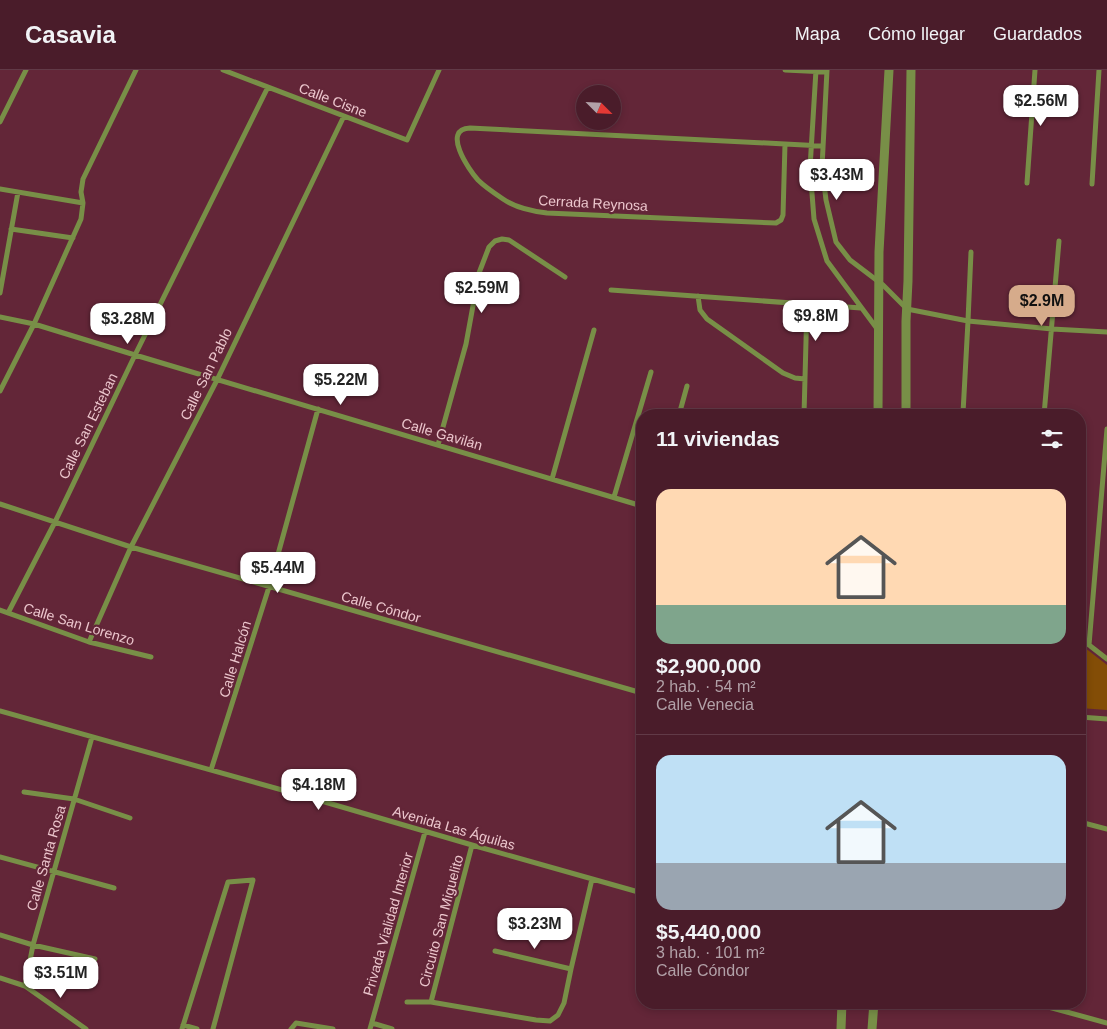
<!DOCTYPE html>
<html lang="es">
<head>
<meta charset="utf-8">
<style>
	:root { --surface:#4a1c2a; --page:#542936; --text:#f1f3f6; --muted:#b2a1a8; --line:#613a47; --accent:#d6ab8b }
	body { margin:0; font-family:Arial,sans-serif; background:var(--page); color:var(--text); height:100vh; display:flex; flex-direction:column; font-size:19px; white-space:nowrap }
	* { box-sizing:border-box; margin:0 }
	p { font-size:16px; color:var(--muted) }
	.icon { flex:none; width:28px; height:28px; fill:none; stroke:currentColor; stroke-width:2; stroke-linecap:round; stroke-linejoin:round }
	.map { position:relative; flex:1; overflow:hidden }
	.sheet { position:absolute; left:636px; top:339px; width:450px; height:600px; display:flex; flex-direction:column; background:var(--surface); border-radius:20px; box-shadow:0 2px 8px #0003,0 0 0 1px var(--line) }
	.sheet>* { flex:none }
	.needle { width:32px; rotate:114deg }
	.tools { position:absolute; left:576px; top:15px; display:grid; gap:10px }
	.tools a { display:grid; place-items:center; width:45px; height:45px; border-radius:50%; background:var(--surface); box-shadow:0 2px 8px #0003,0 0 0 1px var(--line); font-size:25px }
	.price { position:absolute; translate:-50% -42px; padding:0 11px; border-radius:10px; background:#fff; color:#222; font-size:16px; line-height:32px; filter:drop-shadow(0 1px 2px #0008) }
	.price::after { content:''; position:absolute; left:50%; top:30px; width:15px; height:11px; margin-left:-8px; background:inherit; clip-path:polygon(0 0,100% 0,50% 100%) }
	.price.on { background:var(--accent); color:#111 }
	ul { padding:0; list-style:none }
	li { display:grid; align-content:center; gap:10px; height:265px; padding:0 20px }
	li+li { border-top:1px solid var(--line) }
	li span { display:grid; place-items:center; height:155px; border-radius:15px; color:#555 }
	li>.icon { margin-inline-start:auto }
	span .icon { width:90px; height:90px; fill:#fffc; stroke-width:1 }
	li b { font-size:21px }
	h2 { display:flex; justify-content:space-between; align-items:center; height:60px; padding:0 20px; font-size:21px }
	header { display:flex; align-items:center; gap:30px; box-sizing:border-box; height:70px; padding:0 25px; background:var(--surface); border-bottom:1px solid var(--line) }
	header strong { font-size:24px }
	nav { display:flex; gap:28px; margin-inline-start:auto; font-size:18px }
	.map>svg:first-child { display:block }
	.green { fill:#834d06 }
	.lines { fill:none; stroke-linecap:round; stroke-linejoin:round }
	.minor { stroke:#788f47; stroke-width:5 }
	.tertiary { stroke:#788f47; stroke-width:9 }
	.labels { text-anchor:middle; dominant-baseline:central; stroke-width:4.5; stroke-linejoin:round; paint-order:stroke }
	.street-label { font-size:14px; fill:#ecc6cd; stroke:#632638 }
</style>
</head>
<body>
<header>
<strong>Casavia</strong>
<nav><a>Mapa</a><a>Cómo llegar</a><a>Guardados</a></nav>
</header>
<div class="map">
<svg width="1107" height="959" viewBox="0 0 1107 959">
	<rect width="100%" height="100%" fill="#632638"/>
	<!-- green -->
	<path class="green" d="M 1080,574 L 1107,595 L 1107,640 L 1080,638 Z"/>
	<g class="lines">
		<!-- minor -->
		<path class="minor" d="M 223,0 L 407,70 L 439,0
			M 785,0 L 827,2
			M 816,0 L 810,98 L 814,149 L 827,191 L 878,260
			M 827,0 L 822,97 L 826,130 L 836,172 L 850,190 L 883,215 L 907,239 L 968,251 L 1052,259 L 1107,262
			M 0,52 L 26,0
			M 785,74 L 783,145 L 781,150 L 776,153 L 547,143 C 531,141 516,138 503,129 C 494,123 485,117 478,110 C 469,100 441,59 470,58 L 785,74 L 823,76
			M 1027,113 L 1035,0
			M 1092,114 L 1099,0
			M 0,119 L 83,133
			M 11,159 L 73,168
			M 611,220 L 861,238
			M 0,223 L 18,122
			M 698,226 L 700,240 L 707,249 L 783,303 L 795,308 L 805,309
			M 0,247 L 34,254 L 135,285 L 642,436
			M 0,321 L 34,254 L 81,149 L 83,133 L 81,122 L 83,109 L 136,0
			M 679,345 L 687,316
			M 804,345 L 807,234
			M 961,345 L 963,343 L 968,251 L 971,182
			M 1044,345 L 1059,171
			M 438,375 L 466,274 L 479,203 L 489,177 L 495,171 L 502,169 L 509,170 L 565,207
			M 552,409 L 594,260
			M 614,427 L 651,302
			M 0,434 L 131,477 L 642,623
			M 0,540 L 89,572 L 151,587
			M 8,543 L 55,452 L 135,285 L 268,17
			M 1080,568 L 1107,589
			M 89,572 L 131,477 L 217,310 L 344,46
			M 1089,575 L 1107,359
			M 0,641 L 318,730 L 472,775 L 642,823
			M 1080,647 L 1107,649
			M 211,700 L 269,517 L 318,339
			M 24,722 L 74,729 L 130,748
			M 1080,752 L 1107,759
			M 0,787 L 114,818
			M 0,865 L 33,875 L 95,889
			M 495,881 L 571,899
			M 0,908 L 25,916 L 86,959
			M 25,916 L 33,875 L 92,667
			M 407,932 L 431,932 L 536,950 L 550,951 L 558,945 L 564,933 L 571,899 L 592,809
			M 431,932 L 472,775
			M 1030,932 L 1107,953
			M 372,953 L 392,959
			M 183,955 L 197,959
			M 182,959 L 228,812 L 253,810 L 213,959
			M 291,959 L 296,953 L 333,959
			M 370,959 L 425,762"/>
		<!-- tertiary -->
		<path class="tertiary" d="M 878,345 L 879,182 L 889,0
			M 906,345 L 906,251 L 908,211 L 911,0
			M 841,959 L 842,932
			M 872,959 L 874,932"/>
	</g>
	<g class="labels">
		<!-- street labels -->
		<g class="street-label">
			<text transform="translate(333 30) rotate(21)">Calle Cisne</text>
			<text transform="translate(593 133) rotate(3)">Cerrada Reynosa</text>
			<text transform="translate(206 304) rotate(-64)">Calle San Pablo</text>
			<text transform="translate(88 356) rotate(-64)">Calle San Esteban</text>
			<text transform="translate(442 364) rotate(16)">Calle Gavilán</text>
			<text transform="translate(381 537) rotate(16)">Calle Cóndor</text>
			<text transform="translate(79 554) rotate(17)">Calle San Lorenzo</text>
			<text transform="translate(235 589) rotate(-73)">Calle Halcón</text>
			<text transform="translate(454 758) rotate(16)">Avenida Las Águilas</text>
			<text transform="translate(46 788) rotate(-74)">Calle Santa Rosa</text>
			<text transform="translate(441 851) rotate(-75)">Circuito San Miguelito</text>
			<text transform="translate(388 854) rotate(-74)">Privada Vialidad Interior</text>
		</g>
	</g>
</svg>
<div class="tools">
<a><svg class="needle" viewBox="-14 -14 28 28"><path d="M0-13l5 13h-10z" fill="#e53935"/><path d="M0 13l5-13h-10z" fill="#b2a1a8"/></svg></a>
</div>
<b class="price" style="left:1041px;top:57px">$2.56M</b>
<b class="price" style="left:837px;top:131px">$3.43M</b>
<b class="price" style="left:482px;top:244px">$2.59M</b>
<b class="price on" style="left:1042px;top:257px">$2.9M</b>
<b class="price" style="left:816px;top:272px">$9.8M</b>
<b class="price" style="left:128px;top:275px">$3.28M</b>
<b class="price" style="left:341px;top:336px">$5.22M</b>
<b class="price" style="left:278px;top:524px">$5.44M</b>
<b class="price" style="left:319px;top:741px">$4.18M</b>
<b class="price" style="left:535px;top:880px">$3.23M</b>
<b class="price" style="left:61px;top:929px">$3.51M</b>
<section class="sheet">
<h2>11 viviendas<svg class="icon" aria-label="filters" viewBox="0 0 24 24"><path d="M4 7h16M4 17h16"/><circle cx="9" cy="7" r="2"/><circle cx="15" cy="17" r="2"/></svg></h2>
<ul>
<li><span style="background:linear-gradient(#ffd9b3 75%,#7fa58c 0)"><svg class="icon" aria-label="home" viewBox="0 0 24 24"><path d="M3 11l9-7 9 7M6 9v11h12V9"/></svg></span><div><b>$2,900,000</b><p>2 hab. · 54 m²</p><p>Calle Venecia</p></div></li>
<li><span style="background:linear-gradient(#bfe0f5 70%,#9aa5b1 0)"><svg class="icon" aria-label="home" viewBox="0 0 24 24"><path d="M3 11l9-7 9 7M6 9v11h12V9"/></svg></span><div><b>$5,440,000</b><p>3 hab. · 101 m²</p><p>Calle Cóndor</p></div></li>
</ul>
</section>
</div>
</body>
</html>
